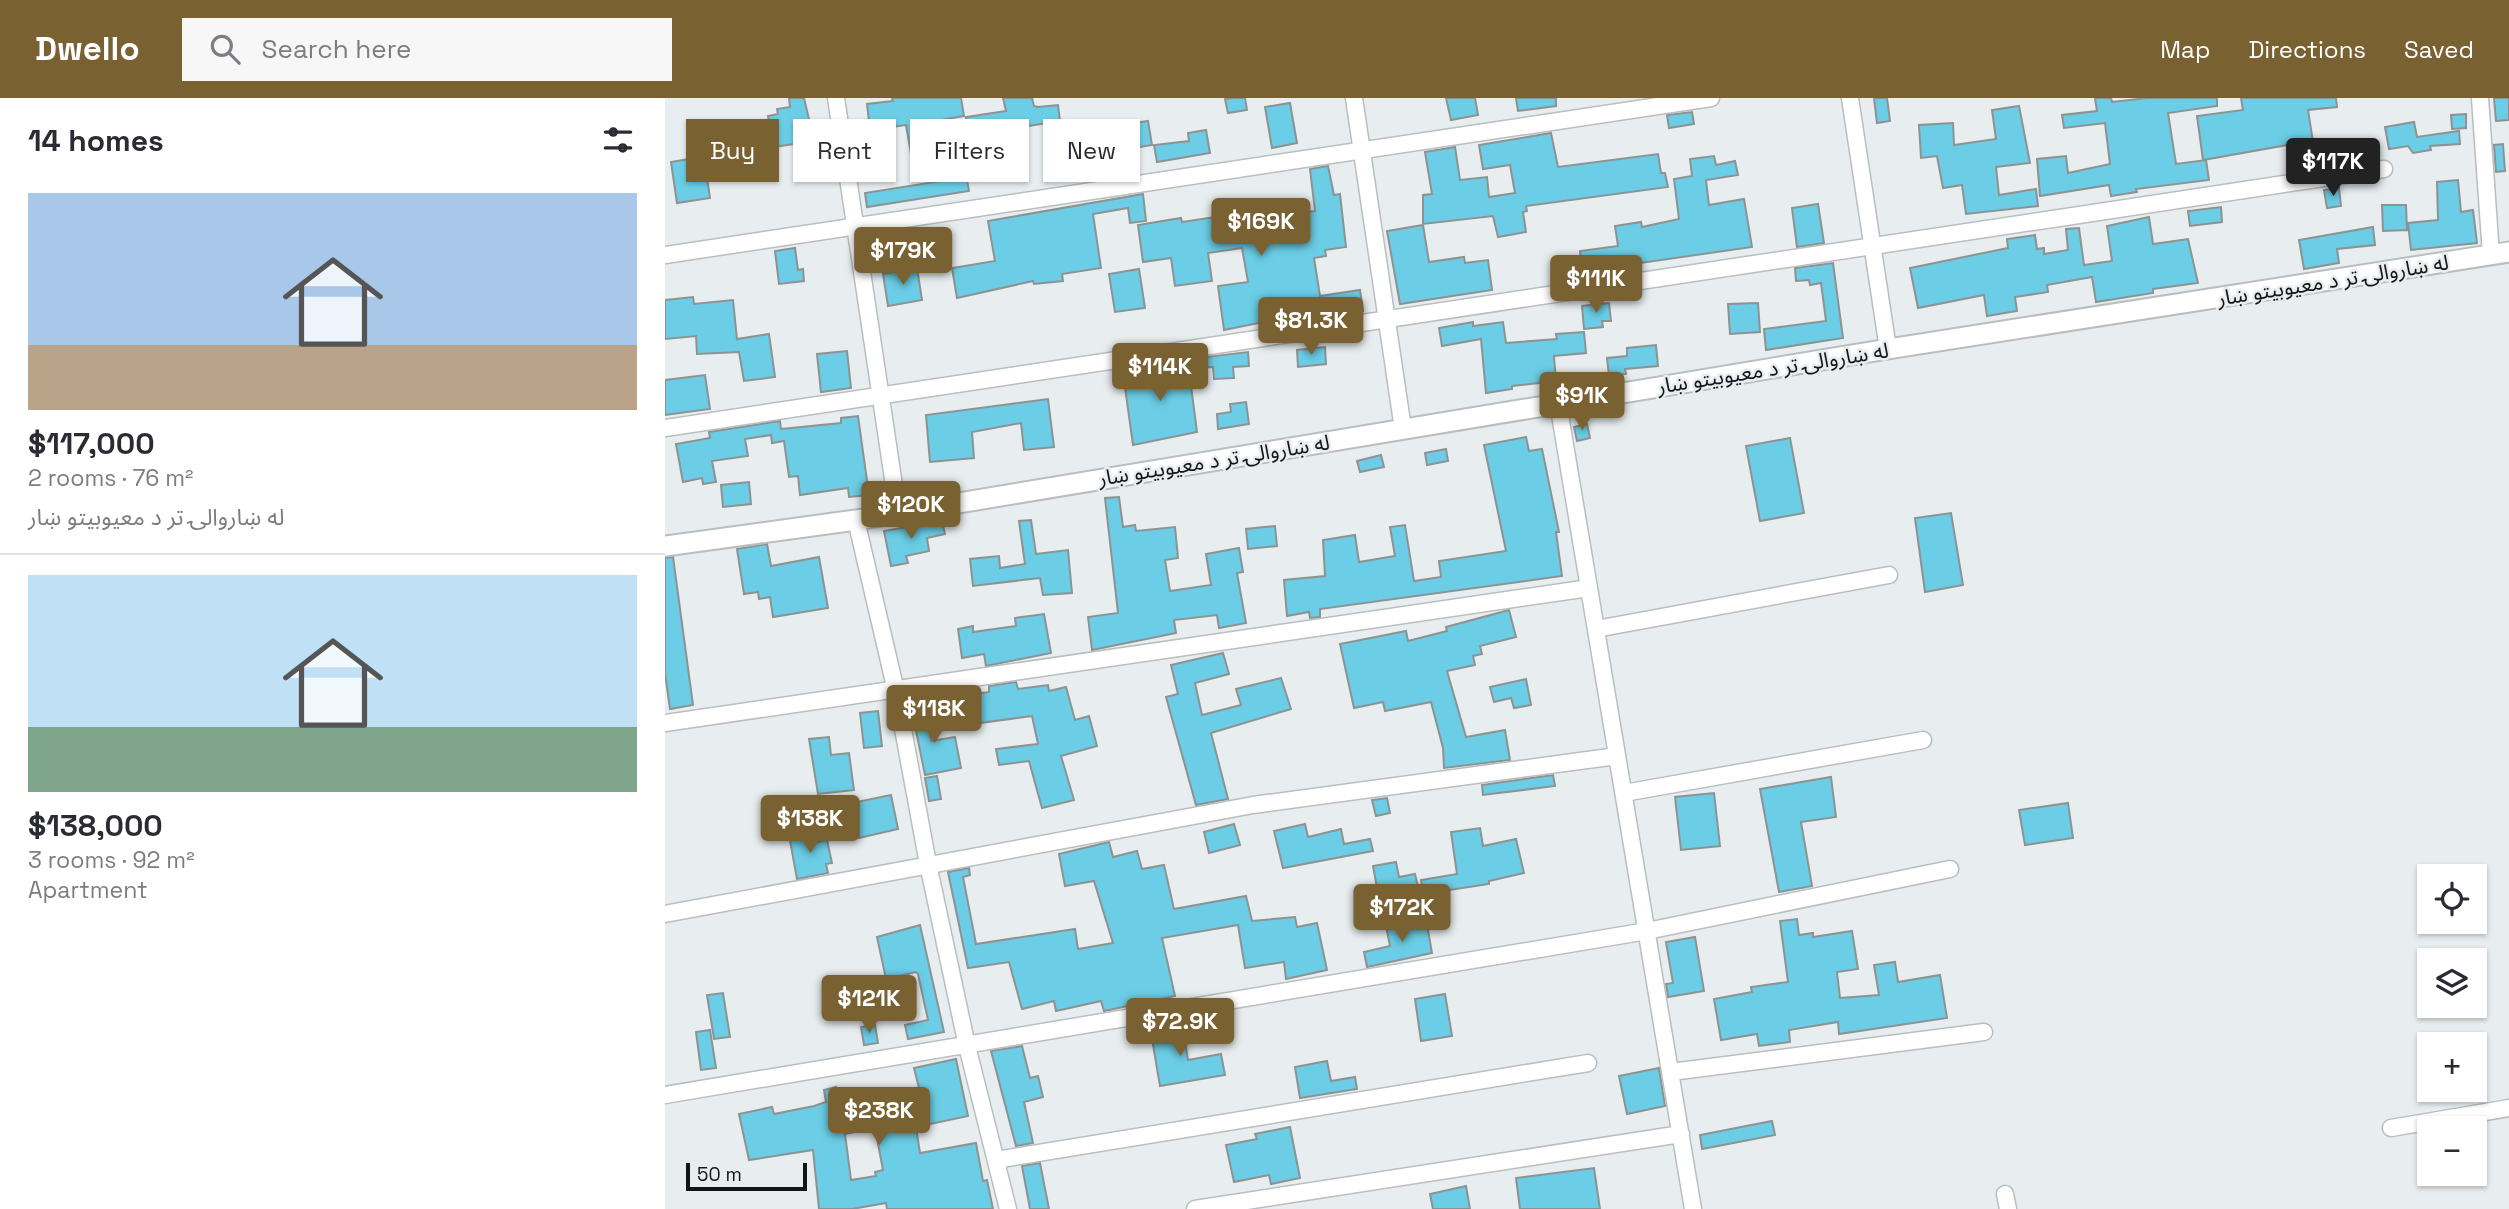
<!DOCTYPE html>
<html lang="en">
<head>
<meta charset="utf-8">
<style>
	:root { --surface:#fff; --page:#f7f7f7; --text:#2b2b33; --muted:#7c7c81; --line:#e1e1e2; --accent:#7a6132 }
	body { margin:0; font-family:"Space Grotesk","Noto Sans Arabic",sans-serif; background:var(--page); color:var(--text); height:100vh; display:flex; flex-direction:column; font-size:26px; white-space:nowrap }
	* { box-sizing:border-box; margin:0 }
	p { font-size:23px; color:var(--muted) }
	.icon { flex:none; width:38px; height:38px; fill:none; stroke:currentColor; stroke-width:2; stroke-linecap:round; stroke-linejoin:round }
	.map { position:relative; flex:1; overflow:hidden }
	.side { display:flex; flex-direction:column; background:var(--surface); width:665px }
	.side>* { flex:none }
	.top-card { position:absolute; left:21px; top:21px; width:665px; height:63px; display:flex; gap:14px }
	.tools { position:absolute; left:1752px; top:766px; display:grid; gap:14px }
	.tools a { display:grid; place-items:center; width:70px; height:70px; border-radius:0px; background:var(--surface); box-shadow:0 2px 5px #0004; font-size:35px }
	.scale { position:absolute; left:21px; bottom:18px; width:121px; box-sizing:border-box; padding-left:7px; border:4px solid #121415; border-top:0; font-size:19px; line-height:24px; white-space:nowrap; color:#121415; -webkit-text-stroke:5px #e8edef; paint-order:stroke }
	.price { position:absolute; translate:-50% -60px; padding:0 16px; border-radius:7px; background:var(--accent); color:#fff; font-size:23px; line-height:46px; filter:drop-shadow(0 2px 4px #0008) }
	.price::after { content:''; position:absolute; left:50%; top:42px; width:21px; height:16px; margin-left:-10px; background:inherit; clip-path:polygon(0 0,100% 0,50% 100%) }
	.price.active { background:#222; color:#fff }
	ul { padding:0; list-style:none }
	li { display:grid; align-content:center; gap:14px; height:371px; padding:0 28px }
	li+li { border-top:2px solid var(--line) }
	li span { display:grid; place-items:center; height:217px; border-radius:0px; color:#555 }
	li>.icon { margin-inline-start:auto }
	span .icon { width:126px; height:126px; fill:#fffc; stroke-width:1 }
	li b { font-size:30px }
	h2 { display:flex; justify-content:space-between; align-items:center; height:84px; padding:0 28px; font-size:30px }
	.tag { padding:0 24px; border-radius:0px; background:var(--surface); box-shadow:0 2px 5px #0004; font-size:24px; line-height:63px }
	.tag.active { background:var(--accent); color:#fff }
	header { display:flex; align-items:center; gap:42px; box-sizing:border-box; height:98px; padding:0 35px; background:var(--accent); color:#fff }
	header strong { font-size:33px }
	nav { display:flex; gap:38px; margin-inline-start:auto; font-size:24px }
	.search { width:490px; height:63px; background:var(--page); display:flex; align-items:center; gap:18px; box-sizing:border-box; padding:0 24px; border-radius:0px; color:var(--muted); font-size:26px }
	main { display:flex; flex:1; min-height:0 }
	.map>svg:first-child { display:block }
	.building { fill:#6bcee6; stroke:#8d9293; stroke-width:2; fill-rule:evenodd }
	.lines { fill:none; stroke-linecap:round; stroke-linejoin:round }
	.minor-casing { stroke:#b9bec0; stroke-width:19 }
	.tertiary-casing { stroke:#b9bec0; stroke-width:23 }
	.minor { stroke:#fff; stroke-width:16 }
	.tertiary { stroke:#fff; stroke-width:19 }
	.labels { text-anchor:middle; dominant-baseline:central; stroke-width:5; stroke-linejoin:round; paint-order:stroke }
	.street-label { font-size:21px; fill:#121415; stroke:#e8edef }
</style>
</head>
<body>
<header>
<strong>Dwello</strong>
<div class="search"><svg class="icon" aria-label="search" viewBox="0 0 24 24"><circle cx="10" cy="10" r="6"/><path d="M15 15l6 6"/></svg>Search here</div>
<nav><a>Map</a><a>Directions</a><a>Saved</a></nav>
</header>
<main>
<section class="side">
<h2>14 homes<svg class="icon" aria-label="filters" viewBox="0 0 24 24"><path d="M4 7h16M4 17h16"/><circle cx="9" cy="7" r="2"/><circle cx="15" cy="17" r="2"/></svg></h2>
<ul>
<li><span style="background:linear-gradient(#a9c7e8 70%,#b9a48a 0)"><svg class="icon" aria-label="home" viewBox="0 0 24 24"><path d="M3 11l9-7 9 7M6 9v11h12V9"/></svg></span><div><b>$117,000</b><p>2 rooms · 76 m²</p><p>له ښاروالۍ تر د معیوبیتو ښار</p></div></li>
<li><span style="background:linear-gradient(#bfe0f5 70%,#7fa58c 0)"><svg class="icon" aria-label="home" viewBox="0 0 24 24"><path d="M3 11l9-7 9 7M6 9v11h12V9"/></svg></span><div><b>$138,000</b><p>3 rooms · 92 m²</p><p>Apartment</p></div></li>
</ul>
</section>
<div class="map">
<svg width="1844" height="1111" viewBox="0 0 1844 1111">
	<rect width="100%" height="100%" fill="#e8edef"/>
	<!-- building -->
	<path class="building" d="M 124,0 L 139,0 L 149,43 L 102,50 L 99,32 L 105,31 L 103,18 L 113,16 L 112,11 L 125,9 Z
		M 227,0 L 296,0 L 299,18 L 264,24 L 269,53 L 246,56 L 241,27 L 205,32 L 202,6 L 228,3 Z
		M 338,0 L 367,0 L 369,8 L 373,9 L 393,7 L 395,23 L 339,32 L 343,61 L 308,66 L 301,19 L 341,13 Z
		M 568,0 L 580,0 L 582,12 L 563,15 L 560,1 Z
		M 781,0 L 810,0 L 813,17 L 786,22 Z
		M 851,0 L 891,0 L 891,8 L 853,13 Z
		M 1209,0 L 1222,0 L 1225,23 L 1212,25 Z
		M 1430,0 L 1446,0 L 1447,4 L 1482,0 L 1552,0 L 1552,8 L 1503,15 L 1511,66 L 1541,62 L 1544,82 L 1471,91 L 1472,94 L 1446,98 L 1444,87 L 1375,98 L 1372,61 L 1401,58 L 1403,75 L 1445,66 L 1440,25 L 1399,30 L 1397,17 L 1432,13 Z
		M 1576,0 L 1671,0 L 1672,9 L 1643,12 L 1649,50 L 1629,54 L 1628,46 L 1538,62 L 1532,18 L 1578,12 Z
		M 1829,0 L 1844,0 L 1844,22 L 1831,23 Z
		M 625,5 L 632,45 L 607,50 L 600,9 Z
		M 1354,8 L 1365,65 L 1331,69 L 1334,97 L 1371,91 L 1373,108 L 1301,116 L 1297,87 L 1278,90 L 1272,58 L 1256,60 L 1254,27 L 1288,25 L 1289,47 L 1331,41 L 1327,12 Z
		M 1027,14 L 1029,26 L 1004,30 L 1002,17 Z
		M 1801,16 L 1801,30 L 1787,31 L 1786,17 Z
		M 483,23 L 487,47 L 451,53 L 452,58 L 430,61 L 427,44 L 454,40 L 452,28 Z
		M 1749,24 L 1752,39 L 1794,33 L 1795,46 L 1765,48 L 1766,52 L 1748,55 L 1743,48 L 1724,51 L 1720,29 Z
		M 541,32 L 545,55 L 492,64 L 489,47 L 524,43 L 523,35 Z
		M 886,35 L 893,69 L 993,56 L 996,75 L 1000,75 L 1003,89 L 861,108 L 862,113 L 858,114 L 861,134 L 833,139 L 828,118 L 758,126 L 758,97 L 767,96 L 760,54 L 790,49 L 795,82 L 822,79 L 824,99 L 850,95 L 845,67 L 818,71 L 814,47 Z
		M 1838,46 L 1840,73 L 1831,74 L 1829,47 Z
		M 1049,58 L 1051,67 L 1070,63 L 1073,77 L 1041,82 L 1044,107 L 1079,101 L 1087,149 L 947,169 L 948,177 L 918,181 L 915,153 L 953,148 L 950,128 L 976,124 L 977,129 L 1014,121 L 1009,81 L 1027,78 L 1025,61 Z
		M 24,61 L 25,71 L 35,69 L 35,74 L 41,73 L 45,100 L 12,105 L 6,64 Z
		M 663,68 L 669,97 L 675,96 L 681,149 L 660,152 L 661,158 L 649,160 L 655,198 L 695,192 L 698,213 L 667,218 L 666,215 L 644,218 L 643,215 L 559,232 L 553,188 L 583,184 L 577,150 L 543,155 L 547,183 L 510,188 L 506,160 L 478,164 L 473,127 L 516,120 L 517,124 L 571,116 L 571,119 L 650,113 L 645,71 Z
		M 300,71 L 304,93 L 202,109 L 200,95 L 276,83 L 275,76 Z
		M 1793,82 L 1796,114 L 1808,112 L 1812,145 L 1746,152 L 1743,125 L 1773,122 L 1772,84 Z
		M 1674,90 L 1676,108 L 1662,110 L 1659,92 Z
		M 478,96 L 481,123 L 465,125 L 463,110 L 428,116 L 436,170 L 397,176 L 398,183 L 369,186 L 368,183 L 292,200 L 287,170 L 330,163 L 323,123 Z
		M 1153,106 L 1159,145 L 1132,149 L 1127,110 Z
		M 1717,107 L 1741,107 L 1742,132 L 1718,133 Z
		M 1556,109 L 1557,124 L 1525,128 L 1523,113 Z
		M 1484,119 L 1488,146 L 1523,141 L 1533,185 L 1488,191 L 1488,195 L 1431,204 L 1427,179 L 1382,187 L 1383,194 L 1350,199 L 1352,213 L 1322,218 L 1319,197 L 1253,210 L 1245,170 L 1343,150 L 1342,141 L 1370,137 L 1372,151 L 1379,150 L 1379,156 L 1403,152 L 1401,131 L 1414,130 L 1419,167 L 1447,163 L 1442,128 Z
		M 758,127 L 764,164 L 799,159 L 800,165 L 823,162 L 827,192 L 735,206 L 722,133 Z
		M 1708,129 L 1710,147 L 1672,151 L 1674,165 L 1639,171 L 1634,142 Z
		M 222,134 L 227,168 L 215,170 L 209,136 Z
		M 130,150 L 133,172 L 138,171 L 139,183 L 114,186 L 110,153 Z
		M 1168,165 L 1178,240 L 1101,252 L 1099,231 L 1161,223 L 1156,185 L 1145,187 L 1144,182 L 1131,183 L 1130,170 Z
		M 252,170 L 257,202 L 223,208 L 218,176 Z
		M 474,171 L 480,210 L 450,214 L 444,176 Z
		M 28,199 L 29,206 L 68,202 L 72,241 L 104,236 L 110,279 L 79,283 L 74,254 L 32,256 L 31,238 L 0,241 L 0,202 Z
		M 944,205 L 946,223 L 937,223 L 938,229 L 919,231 L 917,208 Z
		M 1093,205 L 1095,234 L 1065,236 L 1063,206 Z
		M 808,224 L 808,228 L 838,224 L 841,245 L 892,241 L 891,236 L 919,234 L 921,255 L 889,258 L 891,283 L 847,288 L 847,291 L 821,295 L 816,241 L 777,248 L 774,230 Z
		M 991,247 L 993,268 L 960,271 L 961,276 L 944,278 L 942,260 L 962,258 L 962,250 Z
		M 660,249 L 661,266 L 633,269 L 632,252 Z
		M 182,253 L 186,290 L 156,294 L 152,256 Z
		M 583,254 L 584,268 L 568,269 L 569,280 L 549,281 L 548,269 L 526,270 L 525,261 Z
		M 523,265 L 532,334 L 468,347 L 458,275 Z
		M 40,277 L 45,311 L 0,317 L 0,282 Z
		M 383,301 L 389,349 L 359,352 L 356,325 L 307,334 L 309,360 L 265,364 L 261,317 Z
		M 581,304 L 584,326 L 553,331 L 552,316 L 566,314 L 565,306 Z
		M 193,318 L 204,397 L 184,399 L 183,390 L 135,397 L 133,378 L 124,379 L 119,343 L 107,345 L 106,337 L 80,341 L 83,358 L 47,363 L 51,384 L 38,386 L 37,380 L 18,384 L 11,346 L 45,340 L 44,334 L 115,323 L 116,331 L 176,325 L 176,320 Z
		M 922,326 L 925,340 L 912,343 L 909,329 Z
		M 861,339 L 864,353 L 877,351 L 894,434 L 891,434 L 897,478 L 655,511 L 655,519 L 645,520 L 644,514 L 622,518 L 619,482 L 660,478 L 658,442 L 690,437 L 694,464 L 730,458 L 725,429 L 740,427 L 749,483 L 776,479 L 774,463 L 841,453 L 819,347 Z
		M 1125,340 L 1139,415 L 1095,423 L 1081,348 Z
		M 781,351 L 783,363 L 762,367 L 760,355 Z
		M 716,357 L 719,369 L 695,374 L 692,363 Z
		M 84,384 L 86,406 L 58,409 L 56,387 Z
		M 454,399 L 458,429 L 470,427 L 471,433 L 510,429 L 513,460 L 500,462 L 505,493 L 546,487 L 541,456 L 574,450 L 578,474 L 572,475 L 581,525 L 554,530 L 552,517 L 509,522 L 511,535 L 427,552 L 423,519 L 453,515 L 440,400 Z
		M 1286,415 L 1298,487 L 1260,494 L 1250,420 Z
		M 366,422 L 371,456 L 403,452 L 407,495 L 378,497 L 375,480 L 308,488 L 305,461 L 334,458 L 335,470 L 360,466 L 354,423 Z
		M 277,423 L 280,436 L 262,440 L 264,453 L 241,458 L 243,465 L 226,468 L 219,433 Z
		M 610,428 L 612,448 L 583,451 L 581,431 Z
		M 102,446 L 106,468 L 154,459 L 163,510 L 108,519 L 105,499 L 94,501 L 93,494 L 79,496 L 72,451 Z
		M 8,459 L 28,607 L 5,611 L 0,575 L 0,460 Z
		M 844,512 L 851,539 L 815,548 L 817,556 L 808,558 L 810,567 L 782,573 L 801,639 L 840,632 L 845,662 L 779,670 L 778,650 L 766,604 L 720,613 L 718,604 L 689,610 L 675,546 L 741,533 L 743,543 L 782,533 L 781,529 Z
		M 379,516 L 386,555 L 321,568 L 319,556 L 297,560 L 293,531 L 308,528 L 308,534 L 351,528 L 350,520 Z
		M 558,555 L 564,576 L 530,585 L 537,617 L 576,607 L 571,591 L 616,580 L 626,611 L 546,635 L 563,701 L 531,707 L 501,599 L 513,596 L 506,567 Z
		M 861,581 L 866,607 L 849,610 L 846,600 L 829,604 L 825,589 Z
		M 351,584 L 353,591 L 383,587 L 384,593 L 401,589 L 410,622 L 424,618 L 432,648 L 396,658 L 409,702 L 377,710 L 364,663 L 334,667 L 331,651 L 373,646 L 367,618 L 292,628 L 289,599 L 324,594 L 324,588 Z
		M 262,606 L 266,643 L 290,639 L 296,670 L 260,677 L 246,608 Z
		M 213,613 L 217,648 L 199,650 L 195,615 Z
		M 164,639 L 166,657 L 184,655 L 189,692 L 153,696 L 144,641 Z
		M 888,677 L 890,688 L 818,697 L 817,687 Z
		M 272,678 L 276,701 L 264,703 L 260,680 Z
		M 1166,679 L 1171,719 L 1136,724 L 1147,788 L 1114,794 L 1095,691 Z
		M 1049,695 L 1055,748 L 1016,752 L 1010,699 Z
		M 226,697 L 233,731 L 194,740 L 187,705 Z
		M 722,700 L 725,715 L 711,718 L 707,702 Z
		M 1403,705 L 1408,740 L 1360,747 L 1354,712 Z
		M 569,726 L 575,747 L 544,755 L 539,734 Z
		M 640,726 L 643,739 L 676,731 L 679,746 L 705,741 L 708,753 L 618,770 L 609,733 Z
		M 815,730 L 818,748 L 851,741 L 859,775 L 824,783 L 824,786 L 758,796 L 756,782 L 792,776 L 786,734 Z
		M 151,732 L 153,744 L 162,742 L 167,765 L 161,766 L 163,775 L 132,781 L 124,737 Z
		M 444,744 L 448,759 L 472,753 L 477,771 L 499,767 L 509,811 L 581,798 L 587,823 L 630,819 L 632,829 L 652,825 L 662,872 L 621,881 L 619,864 L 580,870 L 573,827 L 497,840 L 510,898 L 439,913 L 436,903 L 391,913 L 389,903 L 357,911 L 344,864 L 303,870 L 283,774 L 304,770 L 305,777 L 298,779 L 311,846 L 410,831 L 413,851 L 448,845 L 429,783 L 400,788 L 394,756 Z
		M 731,764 L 734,779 L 750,776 L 754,793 L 714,801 L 708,768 Z
		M 761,821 L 767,855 L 702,869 L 699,854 L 725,848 L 721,828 Z
		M 1132,821 L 1134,837 L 1148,835 L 1148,839 L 1187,833 L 1193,871 L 1172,874 L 1175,900 L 1214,897 L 1209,867 L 1230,864 L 1233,884 L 1275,877 L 1282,920 L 1174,936 L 1173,924 L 1124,932 L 1125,944 L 1094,948 L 1092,936 L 1056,942 L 1049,901 L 1087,894 L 1086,889 L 1123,884 L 1115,823 Z
		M 255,827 L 279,934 L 243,941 L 240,927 L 263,922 L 253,876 L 251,874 L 221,881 L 212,839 Z
		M 1030,839 L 1039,893 L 1003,899 L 1001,886 L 1008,885 L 1001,844 Z
		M 58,895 L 65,939 L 49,941 L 42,897 Z
		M 780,896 L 787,938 L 756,943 L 750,901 Z
		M 517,924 L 523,962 L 556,956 L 560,977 L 495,988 L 485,929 Z
		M 210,927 L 213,945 L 199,947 L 196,929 Z
		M 45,932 L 51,970 L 36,972 L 31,934 Z
		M 357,948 L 365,980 L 373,978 L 378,999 L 359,1004 L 368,1045 L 351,1048 L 326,953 Z
		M 291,961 L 303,1018 L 251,1029 L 255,1055 L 311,1045 L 318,1083 L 322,1082 L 328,1111 L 222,1111 L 221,1105 L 187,1111 L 154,1111 L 148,1052 L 84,1062 L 74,1016 L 107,1009 L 109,1016 L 149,1008 L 161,1004 L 159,992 L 171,989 L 175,1008 L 225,998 L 254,990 L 249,970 ZM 210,1030 L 218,1072 L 210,1074 L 211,1078 L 186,1082 L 180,1036 Z
		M 662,963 L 666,983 L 690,979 L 692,991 L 635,1000 L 630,969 Z
		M 994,970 L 1000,1008 L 962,1016 L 954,978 Z
		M 1107,1023 L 1110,1037 L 1037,1051 L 1035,1037 Z
		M 625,1029 L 635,1080 L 606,1086 L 604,1077 L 569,1084 L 561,1047 L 592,1041 L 590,1036 Z
		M 375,1065 L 384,1111 L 365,1111 L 357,1068 Z
		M 929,1070 L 935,1111 L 855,1111 L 851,1080 Z
		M 801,1088 L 805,1111 L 768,1111 L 765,1096 Z"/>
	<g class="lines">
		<defs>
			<path id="minor" d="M 171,0 L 233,414
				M 689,0 L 738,331
				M 1185,0 L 1223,251
				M 1815,0 L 1826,157
				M 0,157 L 1046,0
				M 893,305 L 1028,1111
				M 0,330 L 1719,71
				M 191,422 L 231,593 L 263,766 L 302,948 L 343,1111
				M 931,531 L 1224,477
				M 0,625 L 924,490
				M 959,695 L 1258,642
				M 0,816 L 588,707 L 952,658
				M 1006,974 L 1319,934
				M 0,997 L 982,833 L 1285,771
				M 1726,1030 L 1844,1010
				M 331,1062 L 923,965
				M 1340,1096 L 1343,1111
				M 530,1111 L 1016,1036"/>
			<path id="tertiary" d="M 0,448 L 191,422 L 1223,251 L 1844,154"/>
		</defs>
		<!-- minor casing -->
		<use href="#minor" class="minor-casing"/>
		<!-- tertiary casing -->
		<use href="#tertiary" class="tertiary-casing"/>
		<!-- minor -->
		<use href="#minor" class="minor"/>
		<!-- tertiary -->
		<use href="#tertiary" class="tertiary"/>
	</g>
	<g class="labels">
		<!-- street labels -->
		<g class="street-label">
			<text transform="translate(1668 182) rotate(-9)">له ښاروالۍ تر د معیوبیتو ښار</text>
			<text transform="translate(1108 270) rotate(-9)">له ښاروالۍ تر د معیوبیتو ښار</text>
			<text transform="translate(549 362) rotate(-9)">له ښاروالۍ تر د معیوبیتو ښار</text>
		</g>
	</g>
</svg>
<div class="tools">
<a><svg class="icon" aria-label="locate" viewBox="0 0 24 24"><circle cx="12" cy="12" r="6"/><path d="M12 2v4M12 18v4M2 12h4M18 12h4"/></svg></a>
<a><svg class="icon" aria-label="layers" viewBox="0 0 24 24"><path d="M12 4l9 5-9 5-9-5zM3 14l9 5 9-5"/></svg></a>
<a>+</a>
<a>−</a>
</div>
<div class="scale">50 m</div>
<b class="price active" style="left:1668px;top:100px">$117K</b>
<b class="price" style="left:596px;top:160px">$169K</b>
<b class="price" style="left:238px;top:189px">$179K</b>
<b class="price" style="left:931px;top:217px">$111K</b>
<b class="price" style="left:646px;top:259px">$81.3K</b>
<b class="price" style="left:495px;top:305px">$114K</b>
<b class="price" style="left:917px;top:334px">$91K</b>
<b class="price" style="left:246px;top:443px">$120K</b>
<b class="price" style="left:269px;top:647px">$118K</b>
<b class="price" style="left:145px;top:757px">$138K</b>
<b class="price" style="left:737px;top:846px">$172K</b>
<b class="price" style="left:204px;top:937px">$121K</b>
<b class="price" style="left:515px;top:960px">$72.9K</b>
<b class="price" style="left:214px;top:1049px">$238K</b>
<div class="top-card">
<a class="tag active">Buy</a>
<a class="tag">Rent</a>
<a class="tag">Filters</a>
<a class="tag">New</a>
</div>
</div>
</main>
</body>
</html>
